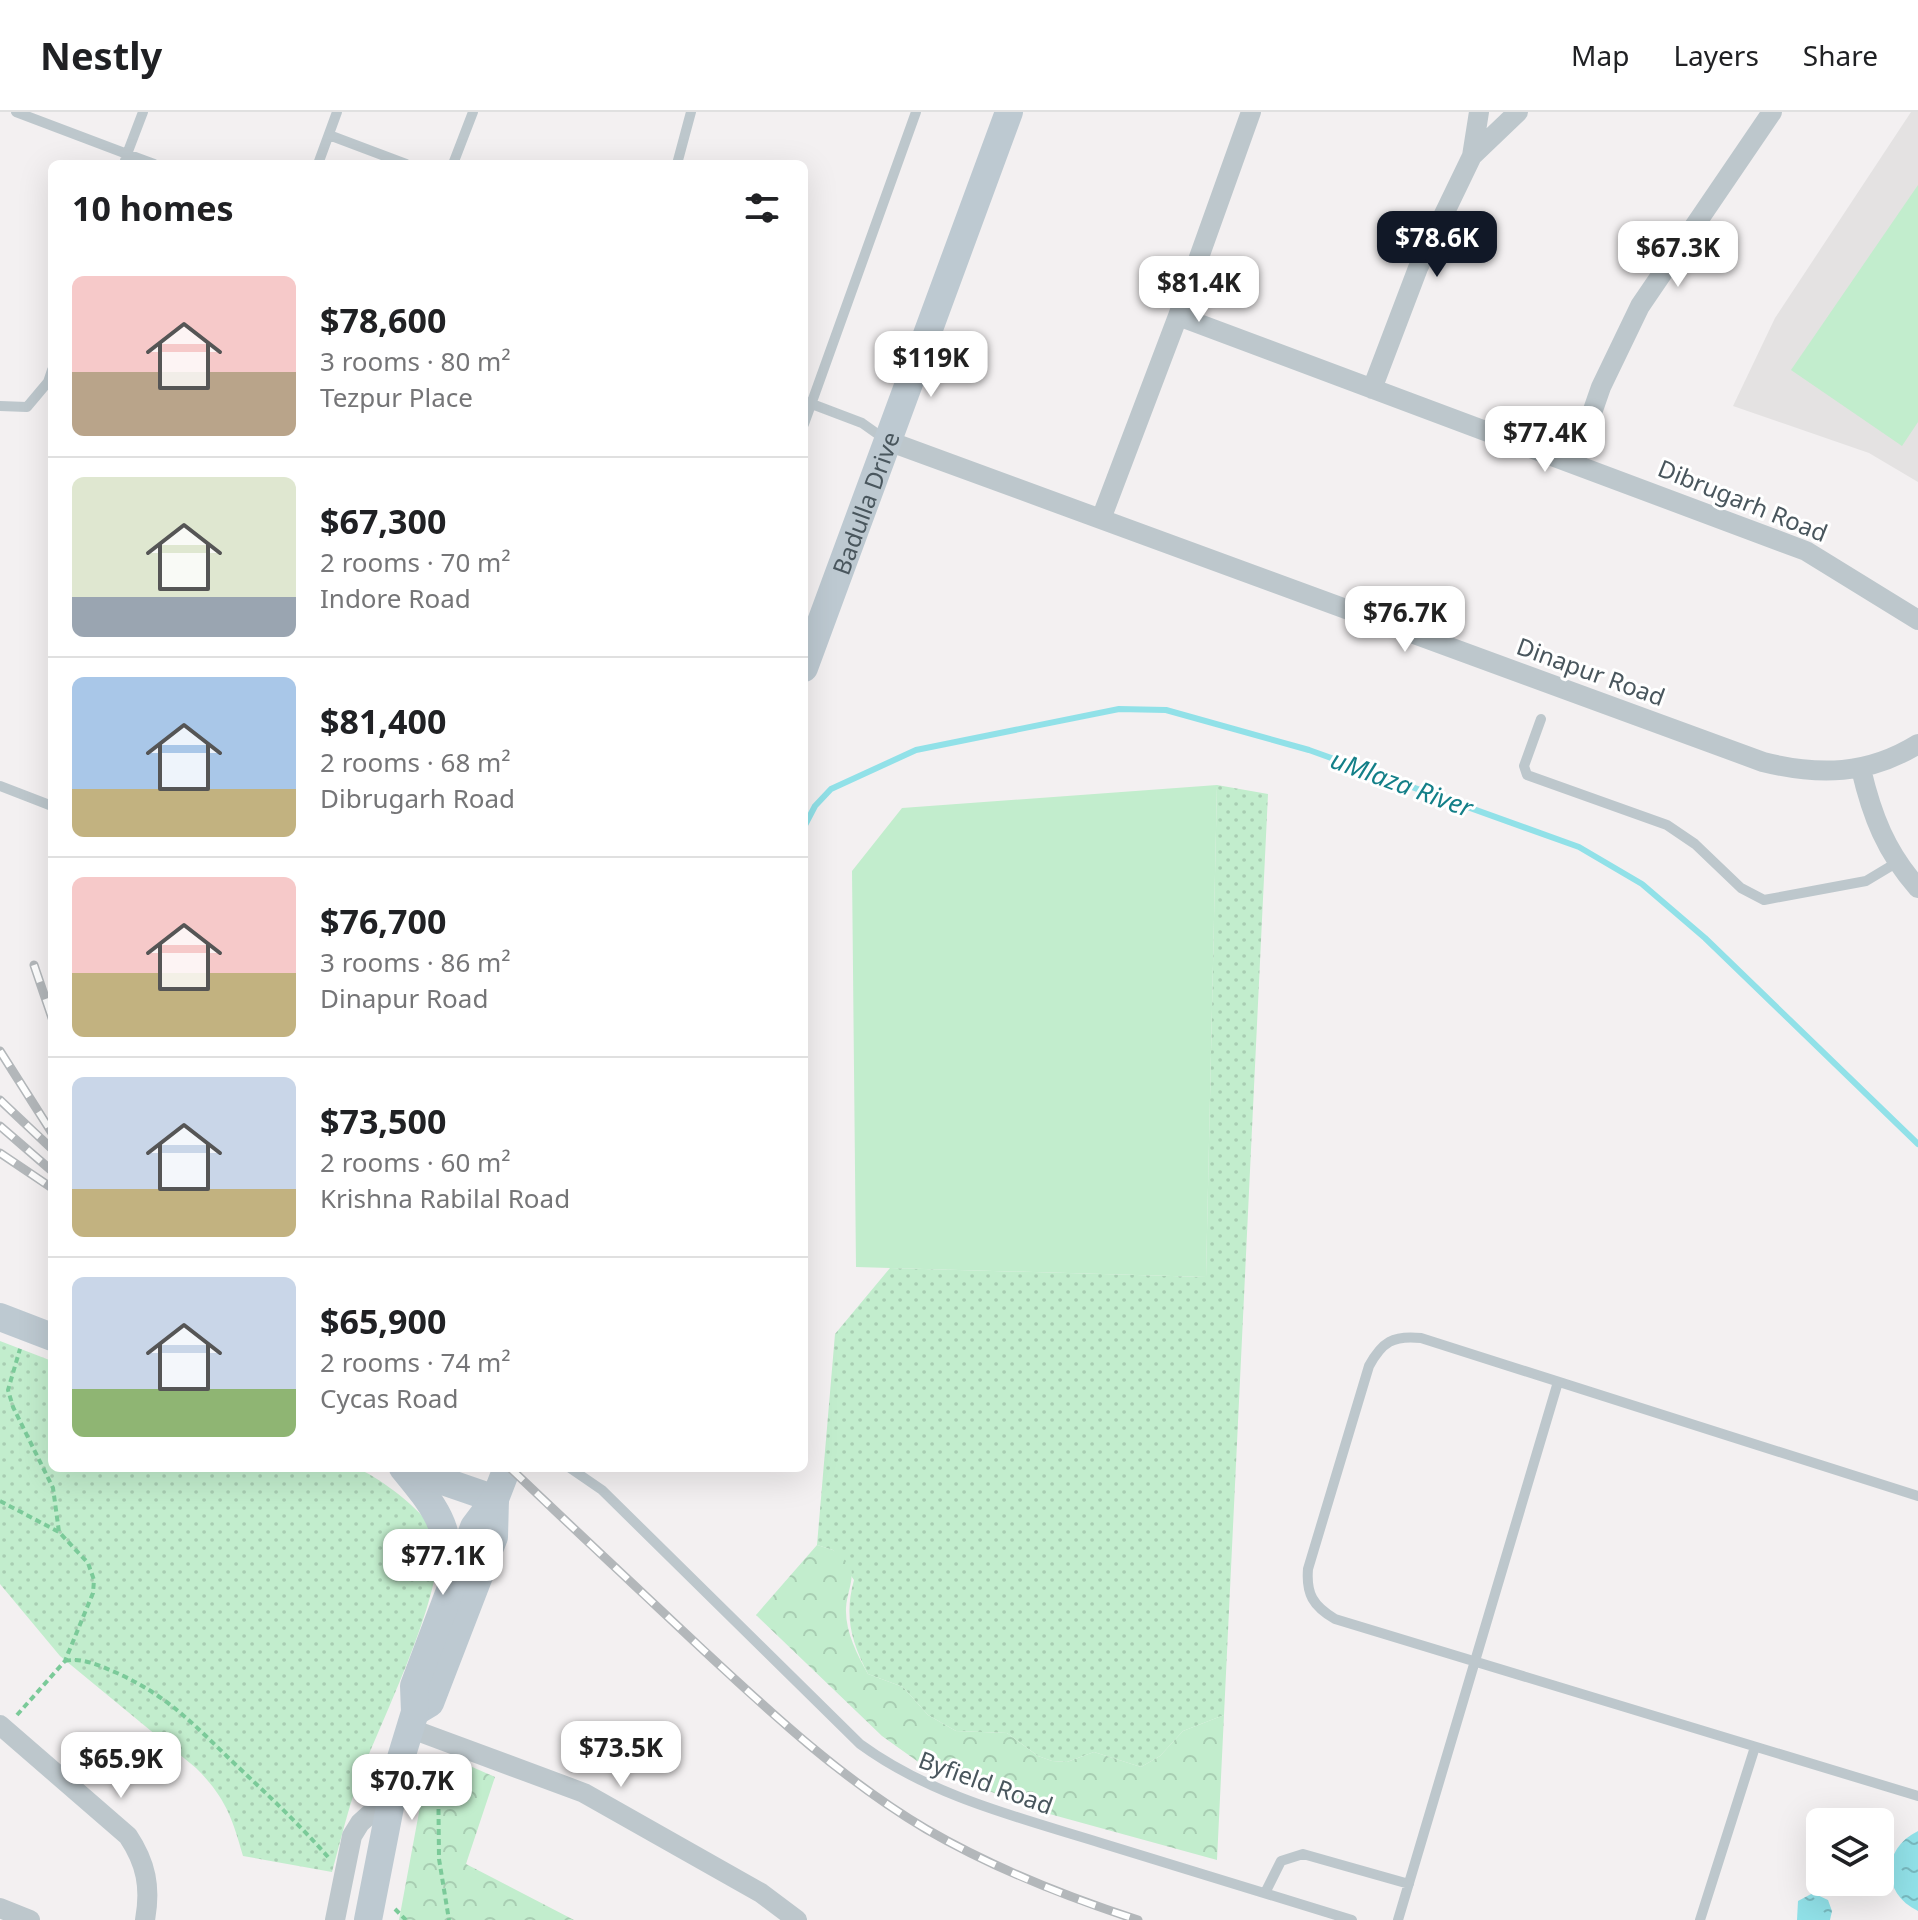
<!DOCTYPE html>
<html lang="en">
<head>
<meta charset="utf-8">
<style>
	:root { --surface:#fff; --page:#f2f2f2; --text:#202124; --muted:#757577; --line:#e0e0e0; --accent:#111827 }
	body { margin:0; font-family:"Noto Sans",sans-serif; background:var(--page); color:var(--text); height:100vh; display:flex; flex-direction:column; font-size:30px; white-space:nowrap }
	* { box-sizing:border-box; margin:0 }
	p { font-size:26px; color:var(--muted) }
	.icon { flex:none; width:44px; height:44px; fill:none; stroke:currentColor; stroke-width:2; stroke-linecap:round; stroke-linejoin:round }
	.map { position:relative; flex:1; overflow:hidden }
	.sheet { position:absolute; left:48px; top:48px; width:760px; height:1312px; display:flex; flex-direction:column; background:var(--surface); border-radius:12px; box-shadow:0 8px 32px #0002 }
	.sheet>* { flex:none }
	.tools { position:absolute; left:1806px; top:1696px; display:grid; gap:16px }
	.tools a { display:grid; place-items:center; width:88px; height:88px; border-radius:12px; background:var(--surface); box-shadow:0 8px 32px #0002; font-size:40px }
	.price { position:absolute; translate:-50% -68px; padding:0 18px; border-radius:16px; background:#fff; color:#222; font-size:26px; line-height:52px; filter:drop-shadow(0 2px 4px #0008) }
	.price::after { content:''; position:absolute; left:50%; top:48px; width:24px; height:18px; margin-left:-12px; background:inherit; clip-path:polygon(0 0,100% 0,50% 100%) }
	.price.active { background:var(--accent); color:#fff }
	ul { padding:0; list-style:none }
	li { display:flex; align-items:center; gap:24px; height:200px; padding:0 24px }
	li+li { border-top:2px solid var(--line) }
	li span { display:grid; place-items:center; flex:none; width:224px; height:160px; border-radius:12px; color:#555 }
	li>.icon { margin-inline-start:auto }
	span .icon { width:96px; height:96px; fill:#fffc; stroke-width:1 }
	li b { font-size:34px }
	h2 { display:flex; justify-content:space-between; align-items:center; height:96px; padding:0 24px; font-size:34px }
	header { display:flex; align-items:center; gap:48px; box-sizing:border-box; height:112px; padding:0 40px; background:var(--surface); border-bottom:2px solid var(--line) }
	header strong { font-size:38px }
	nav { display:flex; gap:44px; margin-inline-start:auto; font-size:28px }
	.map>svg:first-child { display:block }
	.education { fill:#e4e2e2 }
	.grass { fill:url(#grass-dots) }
	.forest { fill:url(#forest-crowns) }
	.pitch { fill:#c2edcd }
	.water { fill:url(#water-ripples) }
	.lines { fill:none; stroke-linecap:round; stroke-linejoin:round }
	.stream { stroke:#91e1e8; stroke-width:6 }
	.path { stroke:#7bca99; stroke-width:4; stroke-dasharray:6 4; stroke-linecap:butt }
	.lane { stroke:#bdc7cc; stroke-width:10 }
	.street { stroke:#bdc7cc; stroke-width:20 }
	.secondary { stroke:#bdc9d1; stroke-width:28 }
	.rail-casing { stroke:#b3b7ba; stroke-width:9 }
	.rail { stroke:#fff; stroke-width:6; stroke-dasharray:18; stroke-linecap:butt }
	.labels { text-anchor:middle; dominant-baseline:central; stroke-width:6; stroke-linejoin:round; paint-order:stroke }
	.street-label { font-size:24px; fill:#49565d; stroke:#fff }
	.water-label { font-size:26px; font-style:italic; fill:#137f88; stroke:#fff }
</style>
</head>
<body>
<header>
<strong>Nestly</strong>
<nav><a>Map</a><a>Layers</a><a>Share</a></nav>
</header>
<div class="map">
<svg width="1918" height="1808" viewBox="0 0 1918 1808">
	<defs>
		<pattern id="grass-dots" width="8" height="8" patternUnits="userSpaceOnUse" patternTransform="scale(2)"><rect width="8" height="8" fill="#c2edcd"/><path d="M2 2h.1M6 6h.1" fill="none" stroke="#a8cdb2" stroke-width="1.8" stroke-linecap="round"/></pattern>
		<pattern id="forest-crowns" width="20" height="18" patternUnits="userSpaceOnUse" patternTransform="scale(2)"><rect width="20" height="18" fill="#c2edcd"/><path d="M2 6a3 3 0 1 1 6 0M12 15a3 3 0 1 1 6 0" fill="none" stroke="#a8cdb2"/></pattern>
		<pattern id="water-ripples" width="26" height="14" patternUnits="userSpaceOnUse" patternTransform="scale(2)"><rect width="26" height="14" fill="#91e1e8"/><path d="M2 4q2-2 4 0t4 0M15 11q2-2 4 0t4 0" fill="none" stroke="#78b9bf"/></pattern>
	</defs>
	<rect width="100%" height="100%" fill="#f3f0f1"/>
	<!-- education -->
	<path class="education" d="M 1911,0 L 1918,0 L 1918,370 L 1869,341 L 1733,294 L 1775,206 Z"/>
	<!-- grass -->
	<path class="grass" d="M 1217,673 L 1268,682 L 1224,1603 L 1183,1619 L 1160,1644 L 1141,1655 L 1094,1640 L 1067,1650 L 1052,1649 L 1038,1644 L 1007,1621 L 956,1619 L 928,1603 L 903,1575 L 868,1562 C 851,1529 844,1504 854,1468 L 833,1438 L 817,1433 L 835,1222 L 890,1156 L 1206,1165 Z
		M 0,1229 L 52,1249 L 52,1356 L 357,1356 C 380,1366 432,1403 437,1429 C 446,1480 377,1618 357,1672 C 347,1701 340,1731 332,1760 L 243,1744 C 232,1705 225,1685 196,1656 L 60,1544 L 0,1472 Z"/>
	<!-- forest -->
	<path class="forest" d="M 817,1433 L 833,1438 L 851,1453 C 854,1470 847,1480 846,1496 C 845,1519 857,1542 868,1562 L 903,1575 L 928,1603 L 956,1619 L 1007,1621 L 1038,1644 L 1052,1649 L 1067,1650 L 1094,1640 L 1141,1655 L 1160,1644 L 1183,1619 L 1224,1603 L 1217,1748 L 1046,1701 L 924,1654 L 882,1624 L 756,1503 Z
		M 454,1647 L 495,1665 L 466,1752 L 574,1808 L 399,1808 L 425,1668 L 437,1651 Z"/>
	<!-- pitch -->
	<path class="pitch" d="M 1918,73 L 1918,310 L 1902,334 L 1791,258 Z
		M 1217,673 L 1206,1165 L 856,1155 L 852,759 L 902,696 Z"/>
	<!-- water -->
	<path class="water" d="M 1918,1719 L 1918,1799 C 1881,1781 1881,1737 1918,1719 Z
		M 1820,1741 L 1820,1770 L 1840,1770 L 1832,1776 L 1815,1774 L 1809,1764 L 1811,1748 Z
		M 1813,1781 L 1828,1788 L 1832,1799 L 1830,1808 L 1797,1808 L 1798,1789 Z"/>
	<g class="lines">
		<!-- stream -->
		<path class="stream" d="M 804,715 L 815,694 L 831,677 L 916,638 L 1119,597 L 1166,598 L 1309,638 L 1579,735 L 1642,772 L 1705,826 L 1918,1032"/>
		<!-- path -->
		<path class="path" d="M 0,1389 L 59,1420
			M 65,1549 C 83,1545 100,1554 117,1561 C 170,1585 196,1615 237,1654 C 269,1684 299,1712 328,1745
			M 17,1603 L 65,1549 L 93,1481 L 94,1468 L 88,1451 L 59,1420 L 53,1376 L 13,1295 L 8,1278 L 20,1237
			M 438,1647 L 439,1747 L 449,1808
			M 395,1797 L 406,1808"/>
		<!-- lane -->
		<path class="lane" d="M 16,0 L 127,42 L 143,0
			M 329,23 L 406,52
			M 124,52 L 127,42 L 154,52
			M 318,52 L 337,0
			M 453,52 L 473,0
			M 677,52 L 691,0
			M 804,289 L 862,311 L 886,328
			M 0,294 L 27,295 L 48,270 L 52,258
			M 804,312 L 916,0
			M 1541,607 L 1524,654 L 1527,663 L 1667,713 L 1695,732 L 1741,776 L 1764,788 L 1866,769 L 1896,751
			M 0,674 L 52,694
			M 570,1356 L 602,1378 L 860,1632 C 931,1684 1017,1705 1101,1731 C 1184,1757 1268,1782 1352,1808
			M 1918,1384 L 1421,1226 C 1393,1223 1382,1230 1369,1254 L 1308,1457 C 1306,1482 1313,1494 1335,1507 L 1918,1684
			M 1265,1781 L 1281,1749 L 1303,1742 L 1409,1772
			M 1398,1808 L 1558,1270
			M 1700,1808 L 1755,1635"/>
		<!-- street -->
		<path class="street" d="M 1479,0 L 1472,44 L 1518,0
			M 1178,204 L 1806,439 L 1918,508
			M 1372,277 L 1418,156 L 1472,44
			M 888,329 L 1763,650 C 1819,664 1868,663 1918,632
			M 1575,350 L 1601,275 L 1640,194 L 1772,0
			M 1101,407 L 1178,204 L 1251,0
			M 1861,657 C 1872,704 1886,740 1918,776
			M 0,1613 L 128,1724 C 146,1751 151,1775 145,1808
			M 409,1616 L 584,1681 L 761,1781 L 797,1808
			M 0,1796 L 30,1808
			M 335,1808 L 352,1724 L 360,1711 L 392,1682"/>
		<!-- secondary -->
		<g class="secondary">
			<path id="s1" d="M 804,556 L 1009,0"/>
			<path d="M 0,1205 L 52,1225"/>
			<path d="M 403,1356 C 435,1395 450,1413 450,1465"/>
			<path d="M 405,1356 L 495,1387"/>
			<path d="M 415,1600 L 430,1591 L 494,1425 L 495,1387"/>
			<path d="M 368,1808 L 397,1659 L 415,1600 L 414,1574 L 474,1415 L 495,1387 L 507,1356"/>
		</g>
		<defs>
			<path id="rail" d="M 34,853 L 52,906
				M 0,939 L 52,1021
				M 0,988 L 52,1037
				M 0,1014 L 52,1059
				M 0,1041 L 52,1076
				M 510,1356 C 573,1416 636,1475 700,1535 C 770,1600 843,1668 926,1717 C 993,1756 1064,1784 1138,1808"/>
		</defs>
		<!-- rail casing -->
		<use href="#rail" class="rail-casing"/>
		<!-- rail -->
		<use href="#rail" class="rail"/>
	</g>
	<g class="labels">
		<!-- street labels -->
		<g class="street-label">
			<text transform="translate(1743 388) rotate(22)">Dibrugarh Road</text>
			<text stroke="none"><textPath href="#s1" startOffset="176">Badulla Drive</textPath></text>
			<text transform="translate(1591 559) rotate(20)">Dinapur Road</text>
			<text transform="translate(986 1670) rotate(20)">Byfield Road</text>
		</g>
		<!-- water labels -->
		<g class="water-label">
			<text transform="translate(1402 671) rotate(20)">uMlaza River</text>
		</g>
	</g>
</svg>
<div class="tools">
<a><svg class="icon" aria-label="layers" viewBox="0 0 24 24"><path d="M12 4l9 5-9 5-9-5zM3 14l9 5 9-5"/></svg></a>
</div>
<b class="price active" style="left:1437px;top:167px">$78.6K</b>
<b class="price" style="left:1678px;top:177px">$67.3K</b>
<b class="price" style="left:1199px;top:212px">$81.4K</b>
<b class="price" style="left:931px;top:287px">$119K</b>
<b class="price" style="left:1545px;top:362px">$77.4K</b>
<b class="price" style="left:1405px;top:542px">$76.7K</b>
<b class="price" style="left:443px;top:1485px">$77.1K</b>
<b class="price" style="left:621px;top:1677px">$73.5K</b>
<b class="price" style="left:121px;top:1688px">$65.9K</b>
<b class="price" style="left:412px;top:1710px">$70.7K</b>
<section class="sheet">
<h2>10 homes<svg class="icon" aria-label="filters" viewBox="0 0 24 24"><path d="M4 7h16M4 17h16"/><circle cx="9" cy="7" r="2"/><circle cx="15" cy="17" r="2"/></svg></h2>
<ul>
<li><span style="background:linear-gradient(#f6c9c9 60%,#b9a48a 0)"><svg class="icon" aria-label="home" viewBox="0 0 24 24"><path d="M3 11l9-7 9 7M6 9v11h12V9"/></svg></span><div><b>$78,600</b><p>3 rooms · 80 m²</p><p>Tezpur Place</p></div></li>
<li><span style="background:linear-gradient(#dfe7d0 75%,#9aa5b1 0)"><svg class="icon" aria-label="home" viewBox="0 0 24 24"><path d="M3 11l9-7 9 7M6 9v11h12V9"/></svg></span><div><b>$67,300</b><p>2 rooms · 70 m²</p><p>Indore Road</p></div></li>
<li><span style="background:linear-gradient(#a9c7e8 70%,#c2b280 0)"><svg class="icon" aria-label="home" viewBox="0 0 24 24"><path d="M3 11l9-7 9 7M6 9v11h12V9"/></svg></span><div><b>$81,400</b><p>2 rooms · 68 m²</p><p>Dibrugarh Road</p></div></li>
<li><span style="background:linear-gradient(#f6c9c9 60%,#c2b280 0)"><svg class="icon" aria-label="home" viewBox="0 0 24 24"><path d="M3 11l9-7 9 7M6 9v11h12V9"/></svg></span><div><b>$76,700</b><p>3 rooms · 86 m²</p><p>Dinapur Road</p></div></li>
<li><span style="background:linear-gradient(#c9d6e8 70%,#c2b280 0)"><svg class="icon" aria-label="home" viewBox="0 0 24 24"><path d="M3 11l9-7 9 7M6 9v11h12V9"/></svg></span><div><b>$73,500</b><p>2 rooms · 60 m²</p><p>Krishna Rabilal Road</p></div></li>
<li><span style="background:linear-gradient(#c9d6e8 70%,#8fb573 0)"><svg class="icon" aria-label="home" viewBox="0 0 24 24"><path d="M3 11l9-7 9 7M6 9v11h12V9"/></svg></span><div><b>$65,900</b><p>2 rooms · 74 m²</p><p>Cycas Road</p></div></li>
</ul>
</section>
</div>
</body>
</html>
